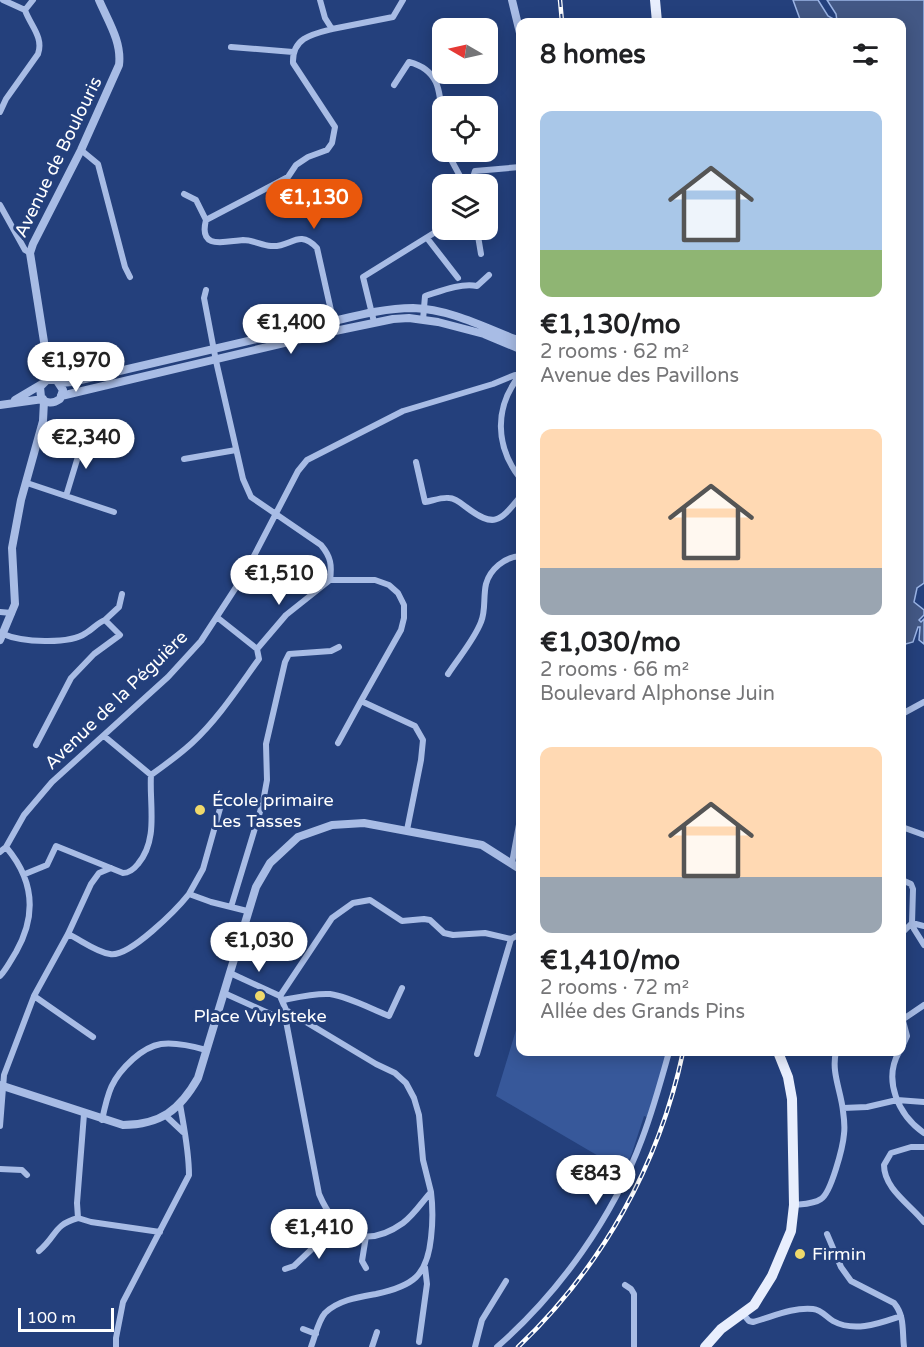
<!DOCTYPE html>
<html lang="en">
<head>
<meta charset="utf-8">
<style>
	:root { --surface:#fff; --page:#f6f6f6; --text:#202124; --muted:#757577; --accent:#ea580c }
	body { margin:0; font-family:"Varela Round",sans-serif; background:var(--page); color:var(--text); height:100vh; display:flex; flex-direction:column; font-size:22px; white-space:nowrap }
	* { box-sizing:border-box; margin:0 }
	p { font-size:20px; color:var(--muted) }
	.icon { flex:none; width:33px; height:33px; fill:none; stroke:currentColor; stroke-width:2; stroke-linecap:round; stroke-linejoin:round }
	.map { position:relative; flex:1; overflow:hidden }
	.panel { position:absolute; left:516px; top:18px; width:390px; height:1038px; display:flex; flex-direction:column; background:var(--surface); border-radius:12px; box-shadow:0 3px 15px #0003 }
	.panel>* { flex:none }
	.needle { width:39px; rotate:279deg }
	.controls { position:absolute; left:432px; top:18px; display:grid; gap:12px }
	.controls a { display:grid; place-items:center; width:66px; height:66px; border-radius:12px; background:var(--surface); box-shadow:0 3px 15px #0003; font-size:30px }
	.scale { position:absolute; left:18px; bottom:15px; width:96px; box-sizing:border-box; padding-left:6px; border:3px solid #fff; border-top:0; font-size:16px; line-height:21px; white-space:nowrap; color:#fff; -webkit-text-stroke:4px #24407c; paint-order:stroke }
	.price { position:absolute; translate:-50% -51px; padding:0 14px; border-radius:21px; background:#fff; color:#222; font-size:20px; line-height:39px; filter:drop-shadow(0 2px 3px #0008) }
	.price::after { content:''; position:absolute; left:50%; top:36px; width:18px; height:14px; margin-left:-9px; background:inherit; clip-path:polygon(0 0,100% 0,50% 100%) }
	.price.selected { background:var(--accent); color:#fff }
	ul { padding:0; list-style:none }
	li { display:grid; align-content:center; gap:12px; height:318px; padding:0 24px }
	li span { display:grid; place-items:center; height:186px; border-radius:12px; color:#555 }
	li>.icon { margin-inline-start:auto }
	span .icon { width:108px; height:108px; fill:#fffc; stroke-width:1 }
	li b { font-size:26px }
	h2 { display:flex; justify-content:space-between; align-items:center; height:72px; padding:0 24px; font-size:26px }
	.map>svg:first-child { display:block }
	.green { fill:#37589a }
	.water { fill:#435885; stroke:#9cb5e6; stroke-width:1.5 }
	.lines { fill:none; stroke-linecap:round; stroke-linejoin:round }
	.minor { stroke:#a8bce5; stroke-width:6 }
	.tertiary { stroke:#a8bce5; stroke-width:8 }
	.primary { stroke:#e8eefd; stroke-width:10 }
	.rail-casing { stroke:#fff; stroke-width:4.5 }
	.rail { stroke:#24407c; stroke-width:2; stroke-dasharray:7; stroke-linecap:butt }
	.poi-dot { fill:#f0d96b; stroke:#24407c; stroke-width:2 }
	.labels { text-anchor:middle; dominant-baseline:central; stroke-width:6; stroke-linejoin:round; paint-order:stroke }
	.street-label { font-size:18px; fill:#fff; stroke:#24407c }
	.poi-label { font-size:18px; fill:#fff; stroke:#24407c; text-anchor:start }
</style>
</head>
<body>
<div class="map">
<svg width="924" height="1347" viewBox="0 0 924 1347">
	<rect width="100%" height="100%" fill="#24407c"/>
	<!-- green -->
	<path class="green" d="M 520,1017 L 520,1052 L 668,1052 L 647,1117 L 644,1116 L 632,1153 L 624,1171 L 496,1096 Z"/>
	<!-- water -->
	<path class="water" d="M 793,0 L 818,0 L 828,16 L 837,21 L 836,14 L 827,0 L 924,0 L 924,583 L 917,588 L 914,602 L 924,610 L 924,615 L 919,620 L 921,622 L 924,619 L 924,644 L 919,640 L 920,627 L 918,627 L 913,642 L 902,645 L 902,22 L 801,22 Z"/>
	<g class="lines">
		<!-- minor -->
		<path class="minor" d="M 3,0 L 25,10
			M 320,0 L 325,18 L 332,29 L 393,17 L 403,0
			M 231,47 L 293,52
			M 394,85 L 409,62 C 440,70 440,92 442,120
			M 0,112 L 6,99 L 38,54 C 44,37 30,25 25,10 L 33,0
			M 81,150 L 98,164 L 125,267 L 130,277
			M 447,152 L 461,178 L 462,184
			M 471,184 L 475,171 L 520,167
			M 184,194 L 196,200 L 206,220
			M 0,205 L 25,250 L 30,253
			M 206,220 L 288,177 L 296,165 L 308,157 L 327,150 L 332,143 L 335,127 L 293,63 C 292,38 312,34 332,29
			M 206,220 C 198,251 226,241 243,240 C 253,240 261,245 271,246 C 291,248 298,228 317,248 L 334,324
			M 477,230 L 481,254
			M 427,238 L 458,278
			M 206,290 L 204,298 L 216,361 L 243,479 L 251,497 L 321,545 C 331,557 332,565 330,580
			M 423,320 L 425,296 C 441,291 460,283 477,286 L 489,275
			M 374,322 L 363,277 L 442,228
			M 520,375 C 494,407 495,446 520,478
			M 184,459 L 236,450
			M 416,462 L 425,502 C 432,501 441,497 449,498 C 455,498 461,503 466,507 C 495,529 500,521 520,497
			M 27,483 L 114,512
			M 66,496 L 80,450 L 113,452
			M 0,612 L 12,613
			M 218,618 L 257,649
			M 105,620 L 119,607 L 122,594
			M 3,634 C 21,642 69,645 86,633 C 93,629 97,623 105,620 L 120,635 L 94,654 L 71,678 L 36,745
			M 448,674 C 459,657 474,640 481,622 C 486,610 483,597 486,584 C 490,569 505,557 520,556
			M 902,714 L 924,702
			M 104,736 L 151,775
			M 338,743 L 361,701
			M 902,827 L 924,835
			M 0,852 L 6,847 L 24,815 L 52,782 L 168,677 L 201,641 L 244,575 L 298,471 L 307,460 L 403,411 L 493,384 L 515,375 L 520,375
			M 512,863 L 520,819
			M 25,874 L 47,865 L 56,846 L 123,873 C 130,873 134,869 138,864 C 159,839 149,804 151,775 C 165,765 179,755 192,743 C 218,719 238,688 259,659 L 257,649 L 286,615 L 330,580 L 375,580 L 389,585 L 398,593 L 404,605 L 404,618 L 401,630 L 361,701 L 415,726 L 423,740 L 421,760 L 407,830
			M 902,880 L 911,884 L 913,889 L 912,923 L 914,929 L 924,945
			M 189,894 L 203,869 L 223,798
			M 231,907 L 263,802 L 267,780 L 266,744 L 285,662 L 289,654 L 331,651 L 339,647
			M 902,933 L 912,923 L 924,926
			M 68,934 C 81,940 96,952 110,954 C 129,958 177,909 189,894 L 211,902 L 247,911
			M 230,973 L 280,996
			M 0,976 C 6,970 11,960 16,952 C 37,915 34,880 6,847
			M 224,993 L 286,1021
			M 34,996 L 93,1037
			M 280,996 L 286,1010 L 286,1021 L 319,1194 C 336,1234 365,1250 403,1223 C 414,1215 422,1202 431,1192 L 423,1160 L 419,1115 L 414,1098 L 406,1083 L 395,1073 L 376,1064 L 286,1010
			M 280,996 L 332,918 L 353,903 L 370,900 L 402,921 L 424,919 L 430,920 L 444,933 L 453,935 L 485,933 L 511,939 L 520,934
			M 283,1000 C 298,997 315,993 330,994 C 350,997 371,1009 389,1016 L 402,988
			M 902,1017 L 907,1036 L 902,1047
			M 902,1020 L 924,1005
			M 899,1052 C 883,1080 898,1115 924,1133
			M 477,1054 L 511,939
			M 843,1108 L 867,1107 L 897,1100 L 924,1102
			M 84,1114 L 77,1203 L 78,1218 L 91,1222 L 160,1232
			M 166,1116 L 183,1132
			M 102,1120 C 108,1092 111,1079 133,1059 C 141,1052 149,1046 161,1044 C 176,1042 192,1046 206,1050
			M 0,1126 L 4,1075 L 34,996 L 68,934 L 91,884 L 99,873 L 111,868
			M 924,1147 L 911,1147 L 891,1153 L 884,1165 C 884,1189 911,1205 924,1222
			M 0,1169 L 22,1170 L 27,1175
			M 794,1205 C 803,1204 814,1204 821,1199 C 831,1193 843,1147 844,1134 C 845,1127 844,1118 843,1111 C 841,1091 831,1072 836,1052
			M 827,1234 L 841,1267 L 851,1281 L 894,1303 C 905,1316 902,1331 904,1347
			M 366,1236 L 362,1261 L 366,1268
			M 39,1251 C 57,1236 53,1225 78,1218
			M 285,1269 L 294,1266 L 337,1225
			M 625,1285 L 631,1289 L 634,1294 L 634,1347
			M 743,1314 L 749,1321 L 753,1322 C 772,1317 792,1307 813,1309 C 822,1310 826,1317 833,1321 C 855,1333 880,1323 901,1316
			M 303,1329 L 316,1334
			M 419,1342 L 427,1284 L 425,1267
			M 116,1347 L 116,1338 L 123,1302 L 189,1175 C 189,1151 184,1128 180,1104
			M 311,1347 C 315,1337 318,1321 325,1313 C 338,1300 359,1297 376,1294 C 413,1286 427,1276 431,1238 C 433,1221 433,1208 431,1192
			M 372,1347 L 377,1332
			M 475,1347 L 482,1320 L 506,1281
			M 497,1347 C 560,1292 613,1217 642,1139 C 653,1110 661,1081 669,1052"/>
		<!-- tertiary -->
		<path class="tertiary" d="M 512,0 L 520,33
			M 55,380 L 47,380 L 40,387 L 41,397 C 46,404 53,404 60,399 L 63,390 L 48,367 L 30,253 L 33,244 L 81,150 L 119,65 C 122,42 108,21 99,0
			M 60,383 L 72,382 L 334,321 C 359,315 386,308 413,308 C 450,309 486,328 520,341
			M 61,396 L 335,331 L 393,319 L 409,318 L 438,322 L 484,334 L 520,349
			M 15,400 L 42,384
			M 0,405 L 43,399
			M 0,640 L 15,604 L 12,548 L 21,500 L 43,421 L 44,401
			M 0,1085 L 123,1125 C 160,1125 180,1110 198,1078 L 256,887 L 270,863 L 298,837 L 332,825 L 364,823 L 482,845 L 520,869"/>
		<!-- primary -->
		<path class="primary" d="M 655,0 L 657,22
			M 705,1347 L 721,1329 L 754,1305 L 772,1276 L 791,1231 L 794,1205 L 792,1099 L 788,1077 L 778,1052"/>
		<defs>
			<path id="rail" d="M 560,0 L 562,22
				M 518,1347 C 602,1267 659,1165 683,1052"/>
		</defs>
		<!-- rail casing -->
		<use href="#rail" class="rail-casing"/>
		<!-- rail -->
		<use href="#rail" class="rail"/>
	</g>
	<!-- markers -->
	<g class="poi-dot">
		<circle cx="200" cy="810" r="6"/>
		<circle cx="260" cy="996" r="6"/>
		<circle cx="800" cy="1254" r="6"/>
	</g>
	<g class="labels">
		<!-- street labels -->
		<g class="street-label">
			<text transform="translate(58 157) rotate(-64)">Avenue de Boulouris</text>
			<text transform="translate(116 700) rotate(-44)">Avenue de la Péguière</text>
		</g>
		<!-- poi labels -->
		<g class="poi-label">
			<text x="212" y="800">École primaire<tspan x="212" dy="21">Les Tasses</tspan></text>
			<text x="260" y="1016" text-anchor="middle">Place Vuylsteke</text>
			<text x="812" y="1254">Firmin</text>
		</g>
	</g>
</svg>
<div class="controls">
<a><svg class="needle" viewBox="-14 -14 28 28"><path d="M0-13l5 13h-10z" fill="#e53935"/><path d="M0 13l5-13h-10z" fill="#757577"/></svg></a>
<a><svg class="icon" aria-label="locate" viewBox="0 0 24 24"><circle cx="12" cy="12" r="6"/><path d="M12 2v4M12 18v4M2 12h4M18 12h4"/></svg></a>
<a><svg class="icon" aria-label="layers" viewBox="0 0 24 24"><path d="M12 4l9 5-9 5-9-5zM3 14l9 5 9-5"/></svg></a>
</div>
<div class="scale">100 m</div>
<b class="price selected" style="left:314px;top:230px">€1,130</b>
<b class="price" style="left:291px;top:355px">€1,400</b>
<b class="price" style="left:76px;top:393px">€1,970</b>
<b class="price" style="left:86px;top:470px">€2,340</b>
<b class="price" style="left:279px;top:606px">€1,510</b>
<b class="price" style="left:259px;top:973px">€1,030</b>
<b class="price" style="left:596px;top:1206px">€843</b>
<b class="price" style="left:319px;top:1260px">€1,410</b>
<section class="panel">
<h2>8 homes<svg class="icon" aria-label="filters" viewBox="0 0 24 24"><path d="M4 7h16M4 17h16"/><circle cx="9" cy="7" r="2"/><circle cx="15" cy="17" r="2"/></svg></h2>
<ul>
<li><span style="background:linear-gradient(#a9c7e8 75%,#8fb573 0)"><svg class="icon" aria-label="home" viewBox="0 0 24 24"><path d="M3 11l9-7 9 7M6 9v11h12V9"/></svg></span><div><b>€1,130/mo</b><p>2 rooms · 62 m²</p><p>Avenue des Pavillons</p></div></li>
<li><span style="background:linear-gradient(#ffd9b3 75%,#9aa5b1 0)"><svg class="icon" aria-label="home" viewBox="0 0 24 24"><path d="M3 11l9-7 9 7M6 9v11h12V9"/></svg></span><div><b>€1,030/mo</b><p>2 rooms · 66 m²</p><p>Boulevard Alphonse Juin</p></div></li>
<li><span style="background:linear-gradient(#ffd9b3 70%,#9aa5b1 0)"><svg class="icon" aria-label="home" viewBox="0 0 24 24"><path d="M3 11l9-7 9 7M6 9v11h12V9"/></svg></span><div><b>€1,410/mo</b><p>2 rooms · 72 m²</p><p>Allée des Grands Pins</p></div></li>
</ul>
</section>
</div>
</body>
</html>
